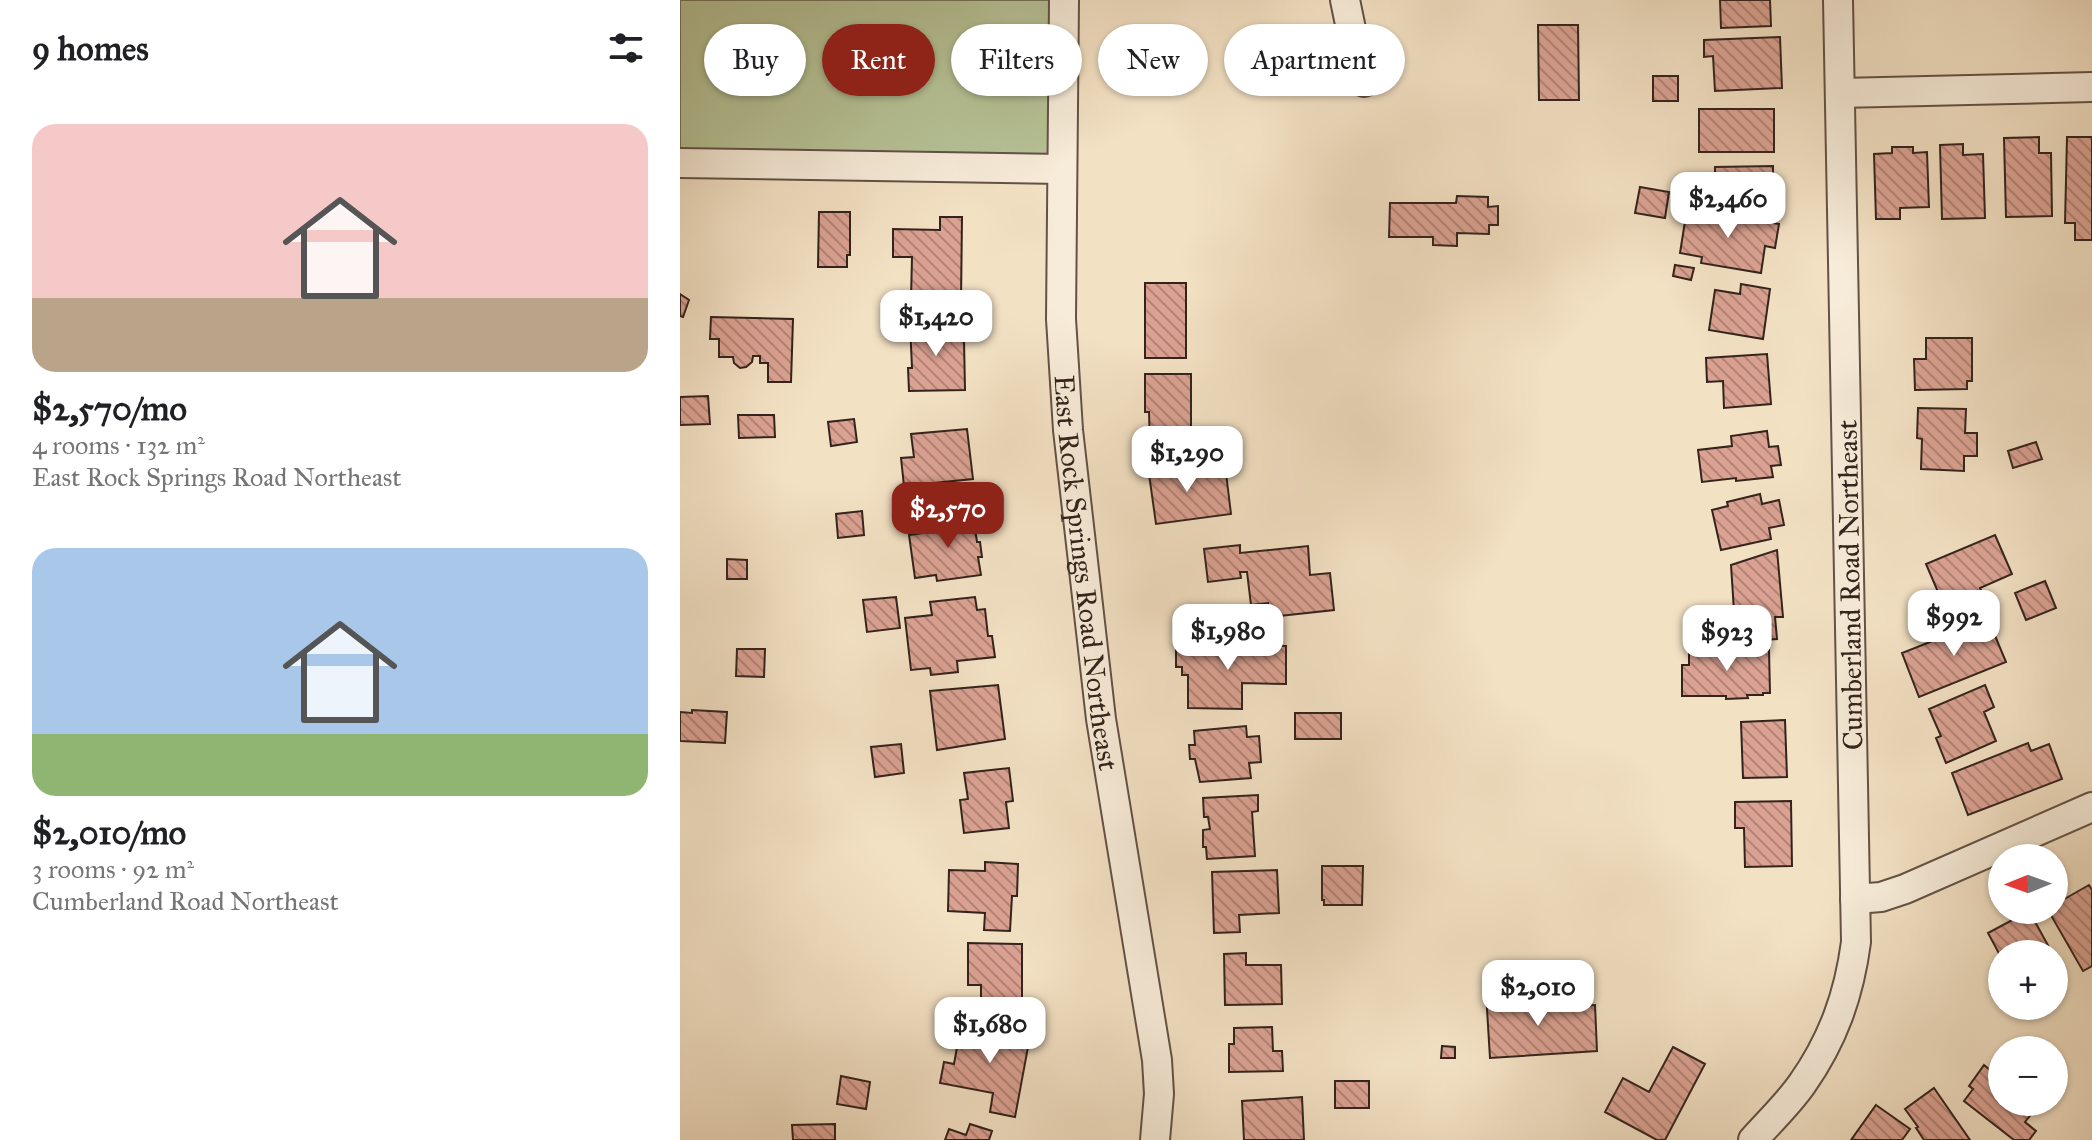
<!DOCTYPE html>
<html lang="en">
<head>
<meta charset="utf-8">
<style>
	:root { --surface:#fff; --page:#f6f6f6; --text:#202124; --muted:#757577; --accent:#8f2418 }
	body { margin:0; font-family:"IM FELL Great Primer",serif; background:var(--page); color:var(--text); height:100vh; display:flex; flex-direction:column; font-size:30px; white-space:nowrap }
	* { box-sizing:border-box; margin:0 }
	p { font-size:26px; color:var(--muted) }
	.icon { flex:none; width:44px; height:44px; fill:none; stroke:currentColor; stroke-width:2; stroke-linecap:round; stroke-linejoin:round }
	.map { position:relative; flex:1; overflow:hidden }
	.sheet { display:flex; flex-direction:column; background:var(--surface); width:680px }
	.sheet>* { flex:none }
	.banner { position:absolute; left:24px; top:24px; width:760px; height:72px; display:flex; gap:16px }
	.needle { width:52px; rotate:269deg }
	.tools { position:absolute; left:1308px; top:844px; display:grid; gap:16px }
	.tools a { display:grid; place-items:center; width:80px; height:80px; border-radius:50%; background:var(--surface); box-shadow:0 2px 6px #0004; font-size:40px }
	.price { position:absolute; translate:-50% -68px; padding:0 18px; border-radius:16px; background:#fff; color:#222; font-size:26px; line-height:52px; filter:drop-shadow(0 2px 4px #0008) }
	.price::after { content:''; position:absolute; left:50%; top:48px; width:24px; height:18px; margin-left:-12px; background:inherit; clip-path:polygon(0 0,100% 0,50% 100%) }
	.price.selected { background:var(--accent); color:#fff }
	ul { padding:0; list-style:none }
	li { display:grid; align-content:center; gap:16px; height:424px; padding:0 32px }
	li span { display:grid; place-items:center; height:248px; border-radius:24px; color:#555 }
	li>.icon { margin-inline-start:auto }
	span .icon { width:144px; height:144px; fill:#fffc; stroke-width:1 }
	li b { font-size:34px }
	h2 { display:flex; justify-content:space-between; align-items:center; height:96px; padding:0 32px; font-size:34px }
	.tag { padding:0 28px; border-radius:36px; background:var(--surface); box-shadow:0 2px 6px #0004; font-size:28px; line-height:72px }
	.tag.selected { background:var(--accent); color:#fff }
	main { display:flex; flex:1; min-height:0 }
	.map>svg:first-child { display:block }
	.park { fill:#b6c397; stroke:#74735a; stroke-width:2 }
	.building { fill:url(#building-back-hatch); stroke:#33231c; stroke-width:2 }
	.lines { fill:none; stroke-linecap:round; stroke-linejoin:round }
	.minor-casing { stroke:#635246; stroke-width:32 }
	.minor { stroke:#f7ecd9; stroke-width:28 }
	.labels { text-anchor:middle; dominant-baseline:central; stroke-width:6; stroke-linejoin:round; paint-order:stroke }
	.street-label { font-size:28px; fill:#33231c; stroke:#f7ecd9 }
</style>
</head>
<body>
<main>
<section class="sheet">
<h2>9 homes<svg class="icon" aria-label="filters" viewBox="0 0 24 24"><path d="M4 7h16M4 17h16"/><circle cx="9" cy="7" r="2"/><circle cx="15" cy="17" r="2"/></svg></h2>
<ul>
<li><span style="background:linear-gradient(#f6c9c9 70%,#b9a48a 0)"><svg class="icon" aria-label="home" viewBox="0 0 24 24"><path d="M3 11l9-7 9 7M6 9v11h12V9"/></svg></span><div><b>$2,570/mo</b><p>4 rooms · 132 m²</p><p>East Rock Springs Road Northeast</p></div></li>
<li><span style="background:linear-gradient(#a9c7e8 75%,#8fb573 0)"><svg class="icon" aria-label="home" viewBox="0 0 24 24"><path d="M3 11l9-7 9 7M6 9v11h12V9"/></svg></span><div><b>$2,010/mo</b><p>3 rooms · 92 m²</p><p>Cumberland Road Northeast</p></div></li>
</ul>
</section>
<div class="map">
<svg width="1412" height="1140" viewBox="0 0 1412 1140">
	<defs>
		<pattern id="building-back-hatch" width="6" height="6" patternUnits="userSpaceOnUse" patternTransform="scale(2)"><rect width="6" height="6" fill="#dba293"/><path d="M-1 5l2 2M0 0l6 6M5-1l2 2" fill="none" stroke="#b28477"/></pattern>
	</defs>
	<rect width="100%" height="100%" fill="#f3e1c4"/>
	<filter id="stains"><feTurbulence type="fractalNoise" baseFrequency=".0025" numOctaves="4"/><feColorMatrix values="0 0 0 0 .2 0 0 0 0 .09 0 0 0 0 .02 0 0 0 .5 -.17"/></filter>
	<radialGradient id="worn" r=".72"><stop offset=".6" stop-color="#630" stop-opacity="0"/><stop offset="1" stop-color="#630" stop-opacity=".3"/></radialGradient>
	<!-- park -->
	<path class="park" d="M 0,0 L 384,0 L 387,165 L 0,150 Z"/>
	<!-- building -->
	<path class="building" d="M 1040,0 L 1090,0 L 1091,26 L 1041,28 Z
		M 858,25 L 898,25 L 899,100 L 859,100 Z
		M 1100,37 L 1102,88 L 1035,91 L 1033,56 L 1024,57 L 1024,40 Z
		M 973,76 L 998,76 L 998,101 L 973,101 Z
		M 1019,109 L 1094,109 L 1094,152 L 1019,152 Z
		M 1359,137 L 1359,153 L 1371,153 L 1372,216 L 1326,217 L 1324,138 Z
		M 1387,137 L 1412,137 L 1412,240 L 1395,240 L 1395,223 L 1385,223 Z
		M 1283,144 L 1283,155 L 1303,154 L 1305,218 L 1262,219 L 1260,145 Z
		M 1212,147 L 1233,147 L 1233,153 L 1247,152 L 1249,207 L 1220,208 L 1220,219 L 1196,219 L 1194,154 L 1212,153 Z
		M 1093,166 L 1093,197 L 1045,198 L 1045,188 L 1035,188 L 1035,167 Z
		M 960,187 L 989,192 L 985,218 L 955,213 Z
		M 777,196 L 808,197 L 808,207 L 818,206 L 818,225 L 809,225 L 809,234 L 777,233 L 777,246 L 753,245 L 753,237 L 709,237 L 710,203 L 776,203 Z
		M 1022,211 L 1099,224 L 1095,248 L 1085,246 L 1081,273 L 1021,263 L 1022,257 L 1000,253 L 1006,215 L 1011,213 L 1021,214 Z
		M 139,212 L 170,212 L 170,255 L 167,255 L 167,267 L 138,267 Z
		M 260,217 L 282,217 L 281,301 L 231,300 L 232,257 L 213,257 L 213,229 L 260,230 Z
		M 995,265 L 1014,268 L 1011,280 L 993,276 Z
		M 465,283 L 506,283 L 506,358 L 465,358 Z
		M 1061,284 L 1090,289 L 1083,339 L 1029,330 L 1035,290 L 1060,294 Z
		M 0,294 L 9,300 L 3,317 L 0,316 Z
		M 31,317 L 113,319 L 111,382 L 88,382 L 88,363 L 80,363 L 80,356 L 73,356 L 72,362 L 66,367 L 60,368 L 54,363 L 53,357 L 39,357 L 39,339 L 30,339 Z
		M 277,323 L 277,340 L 284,340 L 285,390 L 229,391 L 228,368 L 232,368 L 230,324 Z
		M 1246,338 L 1292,338 L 1292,381 L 1287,381 L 1287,389 L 1235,390 L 1234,359 L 1246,359 Z
		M 1087,354 L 1091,404 L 1044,408 L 1043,381 L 1027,382 L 1026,358 Z
		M 465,374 L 511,374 L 511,444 L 470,445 L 469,412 L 465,412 Z
		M 28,396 L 30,424 L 0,425 L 0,397 Z
		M 1238,408 L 1286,409 L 1285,433 L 1297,433 L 1297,456 L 1284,456 L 1284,471 L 1241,469 L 1242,439 L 1237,438 Z
		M 58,415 L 94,415 L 95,437 L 59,438 Z
		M 174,419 L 177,442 L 151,446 L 148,422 Z
		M 287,429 L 293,479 L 224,486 L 221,458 L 234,457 L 231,434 Z
		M 1087,431 L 1089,447 L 1098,446 L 1101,465 L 1091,466 L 1093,477 L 1056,481 L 1056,478 L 1022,482 L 1018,450 L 1052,446 L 1051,436 Z
		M 1356,442 L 1362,459 L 1333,468 L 1328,451 Z
		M 501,459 L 503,471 L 507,470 L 508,478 L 546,473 L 551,514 L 476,524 L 469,474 L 473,473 L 472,462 Z
		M 1080,494 L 1082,504 L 1099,500 L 1104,525 L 1089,528 L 1091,539 L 1041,550 L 1032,510 L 1048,506 L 1047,502 Z
		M 292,509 L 297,542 L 300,542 L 302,557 L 298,557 L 301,575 L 257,581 L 256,575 L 235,578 L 229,535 L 272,529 L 270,512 Z
		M 182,511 L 184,535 L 158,538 L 156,514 Z
		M 1315,535 L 1332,574 L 1300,588 L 1304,597 L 1267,613 L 1246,564 Z
		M 560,545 L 560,553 L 628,546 L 630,575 L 650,573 L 654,610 L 590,617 L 588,603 L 571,605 L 567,572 L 560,572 L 561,578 L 528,582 L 524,549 Z
		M 1097,550 L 1103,617 L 1095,617 L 1097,639 L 1056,642 L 1051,565 Z
		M 47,559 L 67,560 L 67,579 L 47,579 Z
		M 1365,581 L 1376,608 L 1346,620 L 1335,593 Z
		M 216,597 L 220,628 L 187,632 L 183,600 Z
		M 295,597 L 297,610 L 305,609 L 308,636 L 312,636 L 315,657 L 277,661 L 278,672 L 251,675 L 250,668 L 231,670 L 225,618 L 252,615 L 250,602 Z
		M 1308,619 L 1326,662 L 1239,697 L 1222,653 Z
		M 496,644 L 606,646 L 606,684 L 562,683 L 562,709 L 508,708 L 508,675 L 502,675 L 502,667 L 496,667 Z
		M 1082,647 L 1082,651 L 1089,650 L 1090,693 L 1083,693 L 1083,695 L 1067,695 L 1068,698 L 1046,699 L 1046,696 L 1002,696 L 1002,665 L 1009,665 L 1009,648 Z
		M 57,649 L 85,649 L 84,677 L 56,676 Z
		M 318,685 L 325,739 L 257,750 L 250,691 Z
		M 1305,685 L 1314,707 L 1304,712 L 1316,741 L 1266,763 L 1256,738 L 1261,736 L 1249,709 Z
		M 12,710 L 47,712 L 45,743 L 0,741 L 0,712 L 12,713 Z
		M 615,713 L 661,713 L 661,739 L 615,739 Z
		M 1105,720 L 1107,777 L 1063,778 L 1061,722 Z
		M 566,726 L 567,737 L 579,736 L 581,762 L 569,763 L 571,778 L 520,782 L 515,759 L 510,759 L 509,745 L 515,745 L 514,731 Z
		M 1348,743 L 1351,751 L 1369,744 L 1382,779 L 1288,815 L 1272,773 Z
		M 221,744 L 224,773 L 195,777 L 191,747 Z
		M 329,768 L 333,801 L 326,802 L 329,828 L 284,833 L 280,800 L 288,799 L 284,773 Z
		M 578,795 L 578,811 L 572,812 L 575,856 L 527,859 L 526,847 L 523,847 L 523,830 L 530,829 L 528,817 L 524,817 L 523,798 Z
		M 1111,801 L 1112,866 L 1065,867 L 1064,828 L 1055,828 L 1055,802 Z
		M 305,862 L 338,864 L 337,896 L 332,896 L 330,931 L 304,930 L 305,913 L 268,911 L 269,870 L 305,871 Z
		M 642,866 L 683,866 L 682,905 L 644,905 L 644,900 L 642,900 Z
		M 597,870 L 599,913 L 559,915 L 560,932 L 534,933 L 532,872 Z
		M 1409,885 L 1412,890 L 1412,966 L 1403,971 L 1368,910 L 1374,910 L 1374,905 Z
		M 1349,911 L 1370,949 L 1362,954 L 1322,954 L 1322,959 L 1308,933 Z
		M 288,943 L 342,944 L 342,1006 L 301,1006 L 301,985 L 288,985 Z
		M 566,953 L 566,965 L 601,965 L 602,1004 L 545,1005 L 544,954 Z
		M 842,990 L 843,1010 L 915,1005 L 917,1051 L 810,1058 L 806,993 Z
		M 281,1025 L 326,1033 L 327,1027 L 351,1031 L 335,1117 L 310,1112 L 313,1093 L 260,1083 L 264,1062 L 274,1064 Z
		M 592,1027 L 593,1051 L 602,1051 L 603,1071 L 549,1072 L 549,1044 L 554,1044 L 554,1028 Z
		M 762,1046 L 775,1047 L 775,1058 L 761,1058 Z
		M 993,1047 L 1025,1064 L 985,1140 L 977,1140 L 925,1112 L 943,1078 L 969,1092 Z
		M 1304,1065 L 1322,1080 L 1322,1102 L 1351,1102 L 1357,1107 L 1345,1122 L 1356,1131 L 1349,1140 L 1334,1140 L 1284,1101 L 1293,1089 L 1289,1086 Z
		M 161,1076 L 190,1082 L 186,1109 L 157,1104 Z
		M 655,1081 L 689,1081 L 689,1108 L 655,1108 Z
		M 1254,1088 L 1290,1140 L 1244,1140 L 1236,1128 L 1238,1127 L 1225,1109 Z
		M 622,1097 L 624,1140 L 564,1140 L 562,1101 Z
		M 1196,1105 L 1230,1129 L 1222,1140 L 1171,1140 Z
		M 155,1124 L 155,1140 L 113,1140 L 112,1125 Z
		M 290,1124 L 312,1131 L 309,1140 L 265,1140 L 269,1129 L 286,1135 Z"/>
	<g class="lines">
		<defs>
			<g id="minor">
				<path id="s1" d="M 384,0 L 381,319 L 388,430 L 421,719 L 477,1060 L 479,1094 L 475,1140"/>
				<path d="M 665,0 L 677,58 L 684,82"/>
				<path d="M 1160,93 L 1412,87"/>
				<path d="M 0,163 L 382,169"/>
				<path d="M 1175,899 L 1201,897 L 1225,889 L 1412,807"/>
				<path d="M 1073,1140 C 1089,1122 1108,1104 1122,1084 C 1153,1040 1169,995 1176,942 L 1158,0"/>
			</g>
		</defs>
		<!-- minor casing -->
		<use href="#minor" class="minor-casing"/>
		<!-- minor -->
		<use href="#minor" class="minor"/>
	</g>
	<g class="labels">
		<!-- street labels -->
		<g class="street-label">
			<text stroke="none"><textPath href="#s1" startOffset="574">East Rock Springs Road Northeast</textPath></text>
			<text transform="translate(1170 585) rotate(-91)">Cumberland Road Northeast</text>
		</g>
	</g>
	<rect width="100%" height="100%" filter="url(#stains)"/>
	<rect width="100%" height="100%" fill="url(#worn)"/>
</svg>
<div class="tools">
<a><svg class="needle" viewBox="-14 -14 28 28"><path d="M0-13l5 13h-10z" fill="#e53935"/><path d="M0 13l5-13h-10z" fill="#757577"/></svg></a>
<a>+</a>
<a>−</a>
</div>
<b class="price" style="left:1048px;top:240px">$2,460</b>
<b class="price" style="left:256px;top:358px">$1,420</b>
<b class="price" style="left:507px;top:494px">$1,290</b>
<b class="price selected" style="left:268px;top:550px">$2,570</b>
<b class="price" style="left:1274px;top:658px">$992</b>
<b class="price" style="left:548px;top:672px">$1,980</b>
<b class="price" style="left:1047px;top:673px">$923</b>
<b class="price" style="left:858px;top:1028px">$2,010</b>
<b class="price" style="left:310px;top:1065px">$1,680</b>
<div class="banner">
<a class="tag">Buy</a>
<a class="tag selected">Rent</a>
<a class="tag">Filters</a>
<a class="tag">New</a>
<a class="tag">Apartment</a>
</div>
</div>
</main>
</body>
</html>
